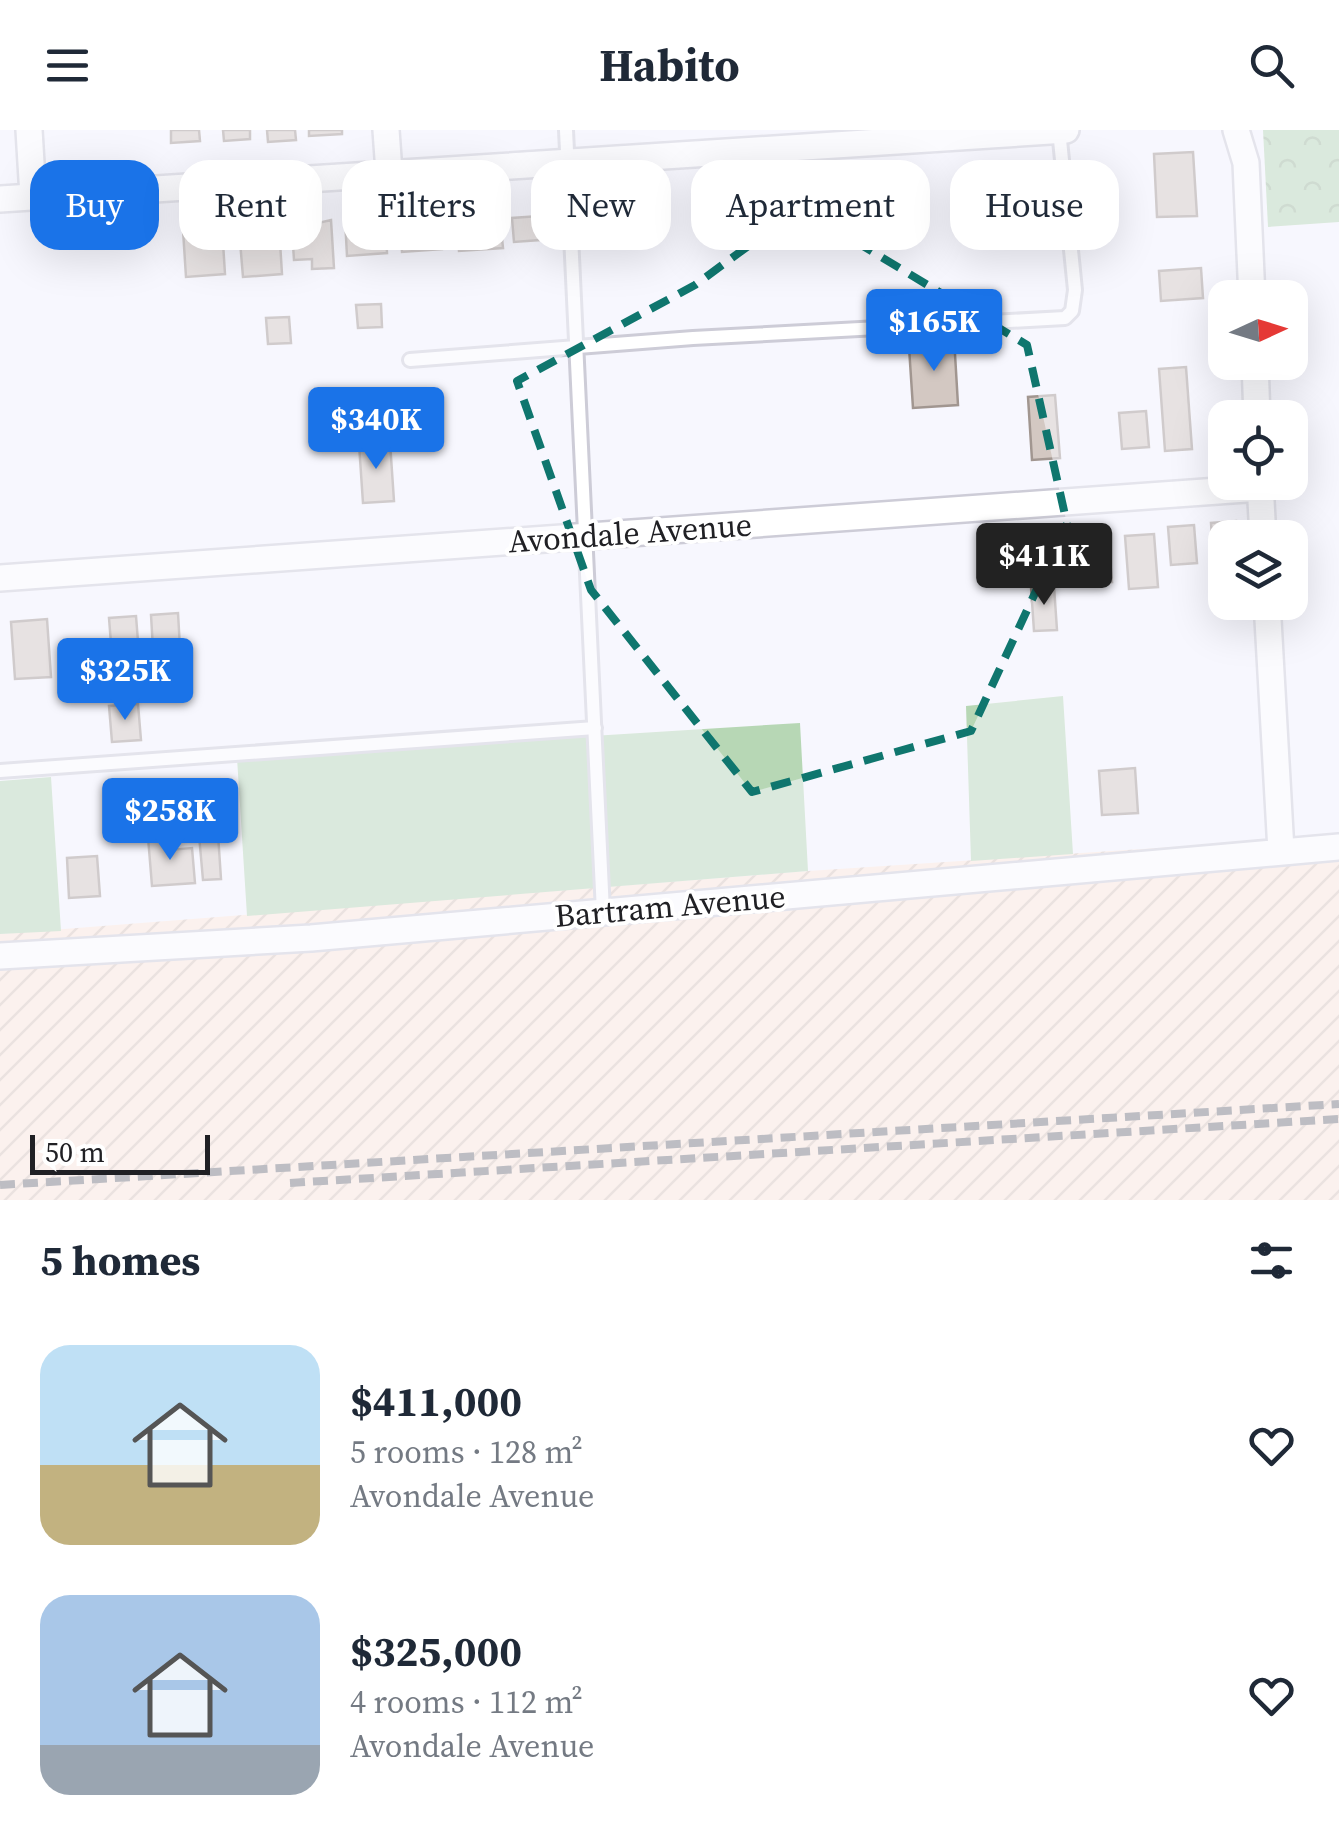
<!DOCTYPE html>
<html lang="en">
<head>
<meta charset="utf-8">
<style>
	:root { --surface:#fff; --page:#f6f6f7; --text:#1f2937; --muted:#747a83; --accent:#1a73e8 }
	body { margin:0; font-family:"Source Serif 4",serif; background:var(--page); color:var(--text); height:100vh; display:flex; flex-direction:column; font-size:38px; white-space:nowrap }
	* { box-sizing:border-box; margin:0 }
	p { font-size:32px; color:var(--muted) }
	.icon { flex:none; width:55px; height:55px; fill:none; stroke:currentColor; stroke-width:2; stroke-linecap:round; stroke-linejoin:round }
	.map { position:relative; height:1070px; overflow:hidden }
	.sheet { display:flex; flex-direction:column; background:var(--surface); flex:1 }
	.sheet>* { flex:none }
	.guide { position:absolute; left:30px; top:30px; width:1280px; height:90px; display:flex; gap:20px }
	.needle { width:65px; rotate:86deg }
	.controls { position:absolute; left:1208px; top:150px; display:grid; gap:20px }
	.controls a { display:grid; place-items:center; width:100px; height:100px; border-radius:20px; background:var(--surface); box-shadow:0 10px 40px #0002; font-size:50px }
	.scale { position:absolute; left:30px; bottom:25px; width:180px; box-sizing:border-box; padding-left:10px; border:5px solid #202024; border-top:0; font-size:28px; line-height:35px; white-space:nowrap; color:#202024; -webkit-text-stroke:8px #fff; paint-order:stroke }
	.price { position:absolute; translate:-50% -85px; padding:0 22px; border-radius:10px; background:var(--accent); color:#fff; font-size:32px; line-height:65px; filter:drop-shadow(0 2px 5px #0008) }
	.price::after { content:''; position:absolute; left:50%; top:60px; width:30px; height:22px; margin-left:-15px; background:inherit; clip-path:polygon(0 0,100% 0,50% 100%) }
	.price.active { background:#222; color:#fff }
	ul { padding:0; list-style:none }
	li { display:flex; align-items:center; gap:30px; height:250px; padding:0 40px }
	li span { display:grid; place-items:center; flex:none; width:280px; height:200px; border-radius:30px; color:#555 }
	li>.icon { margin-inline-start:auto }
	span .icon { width:120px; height:120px; fill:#fffc; stroke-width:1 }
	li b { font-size:42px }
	h2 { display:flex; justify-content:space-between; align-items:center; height:120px; padding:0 40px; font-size:42px }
	.tag { padding:0 35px; border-radius:30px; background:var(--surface); box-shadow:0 10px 40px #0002; font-size:35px; line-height:90px }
	.tag.active { background:var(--accent); color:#fff }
	header { display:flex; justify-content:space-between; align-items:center; height:130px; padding:0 40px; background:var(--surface); font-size:45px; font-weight:700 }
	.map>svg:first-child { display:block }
	.industrial { fill:url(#industrial-furrows) }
	.green { fill:#b7d7b5 }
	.park { fill:url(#park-crowns) }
	.building { fill:#d3c8c2; stroke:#a19690; stroke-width:2.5 }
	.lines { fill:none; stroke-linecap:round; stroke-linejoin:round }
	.lane-casing { stroke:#cdccd7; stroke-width:18 }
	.street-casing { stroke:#cdccd7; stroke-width:30 }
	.lane { stroke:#fff; stroke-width:12 }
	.street { stroke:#fff; stroke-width:25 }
	.rail { stroke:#76767c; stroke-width:8; stroke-dasharray:15 8; stroke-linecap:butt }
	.marked { fill:none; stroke:#0f766e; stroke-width:8; stroke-dasharray:20 12; stroke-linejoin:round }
	.labels { text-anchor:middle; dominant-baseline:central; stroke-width:8; stroke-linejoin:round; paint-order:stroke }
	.street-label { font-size:32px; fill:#202024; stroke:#fff }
</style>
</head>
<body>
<header><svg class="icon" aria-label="menu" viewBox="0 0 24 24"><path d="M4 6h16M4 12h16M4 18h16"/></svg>Habito<svg class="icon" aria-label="search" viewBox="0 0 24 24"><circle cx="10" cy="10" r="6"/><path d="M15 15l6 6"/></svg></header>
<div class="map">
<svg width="1339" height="1070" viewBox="0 0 1339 1070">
	<defs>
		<pattern id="industrial-furrows" width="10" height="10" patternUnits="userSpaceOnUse" patternTransform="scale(2.5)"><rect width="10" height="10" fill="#ffe9dc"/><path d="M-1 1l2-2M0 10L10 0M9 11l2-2" fill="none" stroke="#dac8bd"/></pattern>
		<pattern id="park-crowns" width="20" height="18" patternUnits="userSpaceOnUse" patternTransform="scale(2.5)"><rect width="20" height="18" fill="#b7d7b5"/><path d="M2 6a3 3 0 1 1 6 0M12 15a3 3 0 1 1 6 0" fill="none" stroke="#9db89c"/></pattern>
	</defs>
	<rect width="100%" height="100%" fill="#f7f7fe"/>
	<!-- industrial -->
	<path class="industrial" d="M 1339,706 L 1339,1070 L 0,1070 L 0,804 L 808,741 Z"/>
	<!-- green -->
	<path class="green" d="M 1063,566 L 1073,724 L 971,731 L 966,576 Z
		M 800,593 L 808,741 L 247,786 L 237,628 Z
		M 51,647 L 61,801 L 0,804 L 0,651 Z"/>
	<!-- park -->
	<path class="park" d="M 1263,0 L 1339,0 L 1339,92 L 1268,97 Z"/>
	<!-- building -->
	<path class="building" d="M 171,0 L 199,0 L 200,11 L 171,13 Z
		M 223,0 L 250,0 L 250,9 L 224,11 Z
		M 267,0 L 295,0 L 296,10 L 268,12 Z
		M 309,0 L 342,0 L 342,4 L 309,6 Z
		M 1193,22 L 1197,86 L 1157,87 L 1154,24 Z
		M 385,85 L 387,123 L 347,126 L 345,88 Z
		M 539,86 L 540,110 L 514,112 L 512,88 Z
		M 440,88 L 442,119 L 402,122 L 400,91 Z
		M 500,88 L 503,118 L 459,121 L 457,91 Z
		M 331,90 L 334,138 L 312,139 L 312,129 L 294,130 L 292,99 Z
		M 279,96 L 282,144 L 243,147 L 239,99 Z
		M 222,97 L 225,144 L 186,147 L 183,100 Z
		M 1201,138 L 1203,168 L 1161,171 L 1159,141 Z
		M 381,174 L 382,197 L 358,198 L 356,175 Z
		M 289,187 L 291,213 L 268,214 L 266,188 Z
		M 954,207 L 958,275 L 913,278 L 909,217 L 928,216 L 927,208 Z
		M 1186,237 L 1192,319 L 1165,321 L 1159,239 Z
		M 1055,265 L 1060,328 L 1032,330 L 1028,267 Z
		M 1146,281 L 1149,317 L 1122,319 L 1119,283 Z
		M 390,312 L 394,371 L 363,373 L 359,314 Z
		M 1236,391 L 1237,408 L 1225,408 L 1225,438 L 1214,438 L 1211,393 Z
		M 1194,395 L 1197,433 L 1171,435 L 1168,397 Z
		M 1154,404 L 1158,457 L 1129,459 L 1125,406 Z
		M 1108,405 L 1112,452 L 1083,454 L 1080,407 Z
		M 1019,411 L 1022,448 L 991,450 L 989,413 Z
		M 1054,456 L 1057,500 L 1034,501 L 1031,457 Z
		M 178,483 L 180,518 L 153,519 L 151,485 Z
		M 136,486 L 141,550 L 114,552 L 109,488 Z
		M 47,489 L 51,547 L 15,549 L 11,492 Z
		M 138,574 L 141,610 L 112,612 L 109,576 Z
		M 1135,638 L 1138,683 L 1102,685 L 1099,641 Z
		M 220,650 L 223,694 L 199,695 L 196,651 Z
		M 218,704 L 221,749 L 203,750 L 199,705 Z
		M 168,706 L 169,720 L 192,718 L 195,753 L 152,756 L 148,707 Z
		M 97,726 L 100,766 L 69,768 L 67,728 Z"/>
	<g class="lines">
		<defs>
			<path id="lane" d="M 566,0 L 603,782
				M 410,230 L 693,208 L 1065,188 L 1072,181 L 1075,160 L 1059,0
				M 0,641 L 595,598"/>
			<path id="street" d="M 29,0 L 33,66
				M 386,0 L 389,42
				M 1236,0 L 1246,33 L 1252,168
				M 0,69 L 1066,0
				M 1255,232 L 1257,288
				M 1260,352 L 1263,408
				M 0,448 L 1260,358
				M 1267,472 L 1281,721
				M 0,826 L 311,808 L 1339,717"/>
		</defs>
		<!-- lane casing -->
		<use href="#lane" class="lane-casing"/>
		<!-- street casing -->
		<use href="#street" class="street-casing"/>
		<!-- lane -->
		<use href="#lane" class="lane"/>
		<!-- street -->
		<use href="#street" class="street"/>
		<!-- rail -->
		<path class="rail" d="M 290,1053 L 1339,989
			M 0,1055 L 1339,974"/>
	</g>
	<!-- marked area -->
	<path d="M0 0H1339V1070H0ZM 800,78 L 1027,215 L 1067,394 L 971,601 L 752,662 L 591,460 L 517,251 L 695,155 Z" fill="#f7f7fe" fill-opacity=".55" fill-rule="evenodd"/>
	<path class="marked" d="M 800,78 L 1027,215 L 1067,394 L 971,601 L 752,662 L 591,460 L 517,251 L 695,155 Z"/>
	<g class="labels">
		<!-- street labels -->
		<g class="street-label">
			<text transform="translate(630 403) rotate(-4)">Avondale Avenue</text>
			<text transform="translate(670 776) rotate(-5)">Bartram Avenue</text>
		</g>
	</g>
</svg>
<div class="controls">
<a><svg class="needle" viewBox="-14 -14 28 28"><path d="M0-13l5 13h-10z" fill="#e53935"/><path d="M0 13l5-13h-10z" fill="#747a83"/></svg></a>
<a><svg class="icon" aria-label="locate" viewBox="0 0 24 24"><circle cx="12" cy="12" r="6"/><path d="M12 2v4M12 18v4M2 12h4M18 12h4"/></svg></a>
<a><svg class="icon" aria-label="layers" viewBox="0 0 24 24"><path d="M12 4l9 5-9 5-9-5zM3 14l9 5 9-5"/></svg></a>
</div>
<div class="scale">50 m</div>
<b class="price" style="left:934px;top:244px">$165K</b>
<b class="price" style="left:376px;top:342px">$340K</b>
<b class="price active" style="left:1044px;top:478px">$411K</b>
<b class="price" style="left:125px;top:593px">$325K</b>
<b class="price" style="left:170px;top:733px">$258K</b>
<div class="guide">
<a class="tag active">Buy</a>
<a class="tag">Rent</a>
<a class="tag">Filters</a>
<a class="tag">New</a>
<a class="tag">Apartment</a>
<a class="tag">House</a>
</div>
</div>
<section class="sheet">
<h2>5 homes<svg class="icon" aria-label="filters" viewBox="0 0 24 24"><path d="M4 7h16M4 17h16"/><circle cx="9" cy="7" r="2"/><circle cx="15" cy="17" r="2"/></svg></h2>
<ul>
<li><span style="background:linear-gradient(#bfe0f5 60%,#c2b280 0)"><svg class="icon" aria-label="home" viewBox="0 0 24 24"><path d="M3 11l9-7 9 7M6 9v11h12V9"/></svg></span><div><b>$411,000</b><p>5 rooms · 128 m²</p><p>Avondale Avenue</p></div><svg class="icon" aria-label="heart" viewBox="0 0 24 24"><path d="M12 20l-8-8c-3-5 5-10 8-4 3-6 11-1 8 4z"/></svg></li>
<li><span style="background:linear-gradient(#a9c7e8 75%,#9aa5b1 0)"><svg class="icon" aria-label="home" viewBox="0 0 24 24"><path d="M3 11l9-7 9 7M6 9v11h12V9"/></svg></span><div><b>$325,000</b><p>4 rooms · 112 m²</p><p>Avondale Avenue</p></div><svg class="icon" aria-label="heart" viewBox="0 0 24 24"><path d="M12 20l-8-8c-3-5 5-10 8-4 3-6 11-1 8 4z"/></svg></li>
</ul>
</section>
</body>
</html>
